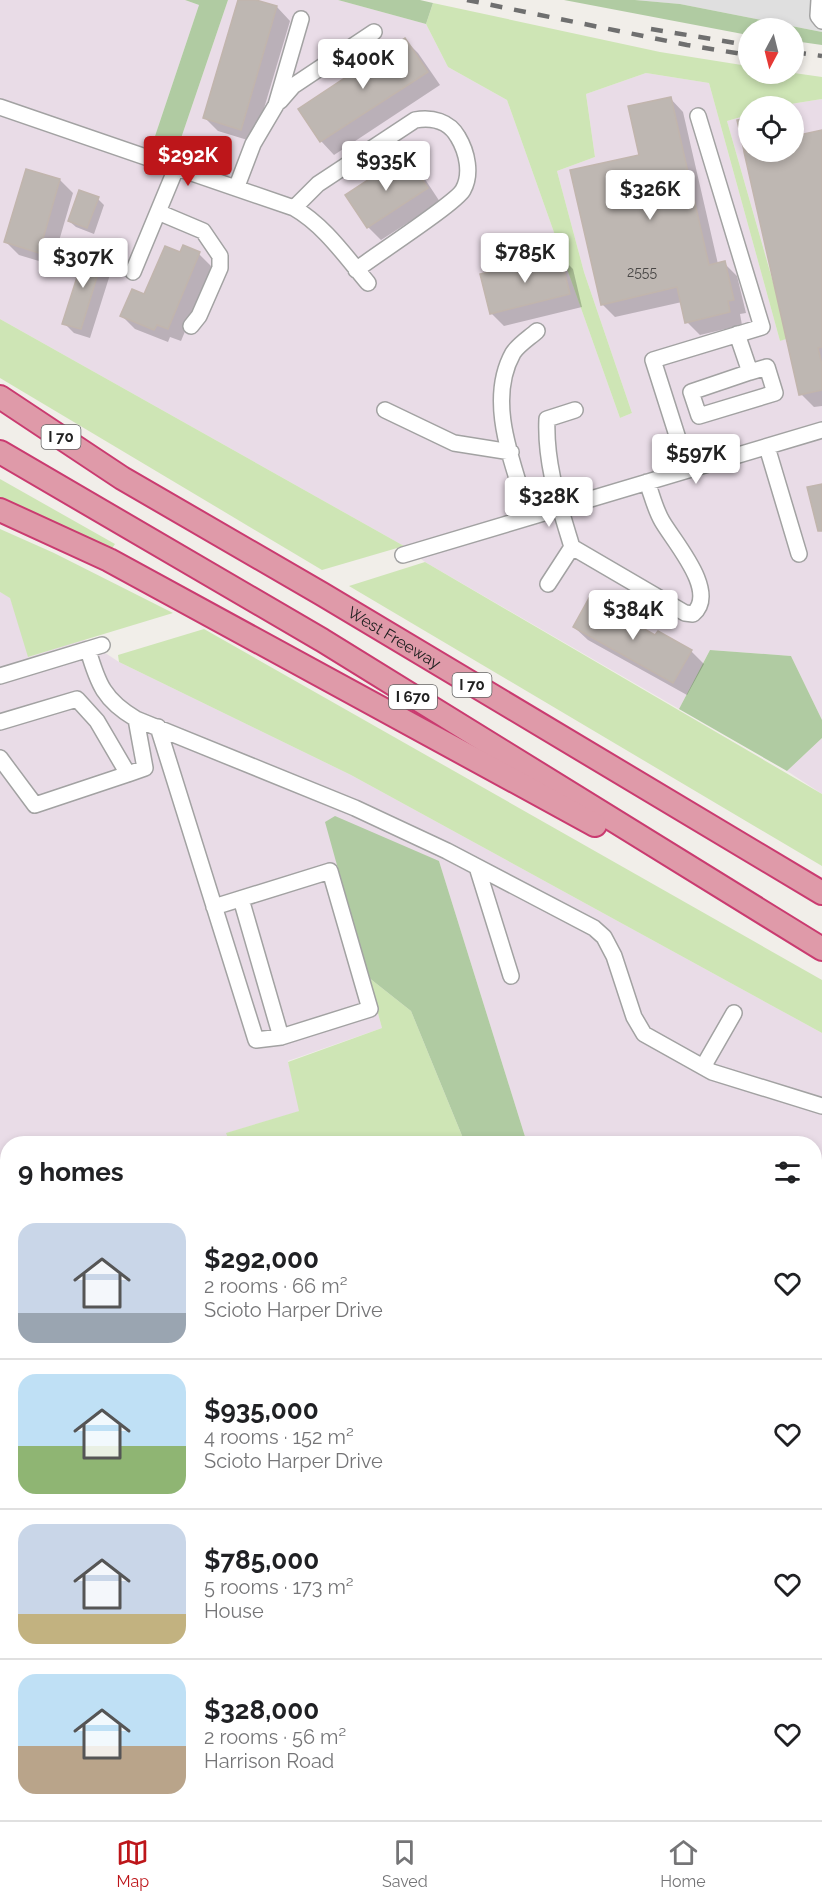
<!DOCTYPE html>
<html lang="en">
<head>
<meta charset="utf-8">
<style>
	:root { --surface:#fff; --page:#f2f2f2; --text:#202124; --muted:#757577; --line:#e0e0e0; --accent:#bd161a }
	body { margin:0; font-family:Raleway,sans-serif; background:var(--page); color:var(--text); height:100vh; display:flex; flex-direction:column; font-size:22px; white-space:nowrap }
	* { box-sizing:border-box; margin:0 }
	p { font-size:20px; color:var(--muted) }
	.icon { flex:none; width:33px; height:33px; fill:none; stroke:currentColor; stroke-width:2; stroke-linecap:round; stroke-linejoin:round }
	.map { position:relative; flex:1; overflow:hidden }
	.panel { position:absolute; left:0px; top:1136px; width:822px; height:686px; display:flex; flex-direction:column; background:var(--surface); border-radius:24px 24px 0 0; box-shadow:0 3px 9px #0003 }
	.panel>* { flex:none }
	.needle { width:39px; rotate:187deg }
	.tools { position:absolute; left:738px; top:18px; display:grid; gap:12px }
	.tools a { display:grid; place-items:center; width:66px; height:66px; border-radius:50%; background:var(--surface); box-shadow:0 3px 9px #0003; font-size:30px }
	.price { position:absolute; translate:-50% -51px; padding:0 14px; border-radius:6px; background:#fff; color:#222; font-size:20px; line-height:39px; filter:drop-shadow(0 2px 3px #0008) }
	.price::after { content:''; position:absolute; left:50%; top:36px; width:18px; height:14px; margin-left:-9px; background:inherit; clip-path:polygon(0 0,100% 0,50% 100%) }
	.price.current { background:var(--accent); color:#fff }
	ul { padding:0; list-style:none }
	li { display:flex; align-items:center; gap:18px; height:150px; padding:0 18px }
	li+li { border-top:2px solid var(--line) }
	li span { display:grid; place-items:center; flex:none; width:168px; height:120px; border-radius:18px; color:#555 }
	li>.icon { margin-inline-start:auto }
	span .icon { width:72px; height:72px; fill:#fffc; stroke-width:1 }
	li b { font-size:26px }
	h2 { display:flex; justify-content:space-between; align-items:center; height:72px; padding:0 18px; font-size:26px }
	.menu { display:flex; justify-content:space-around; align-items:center; height:84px; border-top:2px solid var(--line); background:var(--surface); font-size:16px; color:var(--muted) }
	.menu a { display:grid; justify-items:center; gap:3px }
	.menu .current { color:var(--accent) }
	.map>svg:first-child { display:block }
	.residential { fill:#dfdfdf }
	.industrial { fill:#e9dce7 }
	.construction { fill:#c5c4b5 }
	.grass { fill:#cee5b5 }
	.forest { fill:#b0cba2 }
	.shadow { fill:#0003 }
	.building { fill:#beb7b2; stroke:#c1b5ad; stroke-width:1.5 }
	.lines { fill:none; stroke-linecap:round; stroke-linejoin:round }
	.minor-tunnel { stroke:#c7c5c1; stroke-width:15; stroke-dasharray:15 8; stroke-linecap:butt }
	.minor-casing { stroke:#a2a2a2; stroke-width:18 }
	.major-casing { stroke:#8f6210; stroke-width:22 }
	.highway-casing { stroke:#ca3b70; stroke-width:26 }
	.minor { stroke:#fff; stroke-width:15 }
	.major { stroke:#f3d2ac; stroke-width:20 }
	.highway { stroke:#df9aa9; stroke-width:22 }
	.rail { stroke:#6f6f6f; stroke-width:4.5; stroke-dasharray:12 12; stroke-linecap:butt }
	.labels { text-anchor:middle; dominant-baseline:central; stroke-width:5; stroke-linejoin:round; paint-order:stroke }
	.number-label { font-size:14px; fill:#484645 }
	.shield { fill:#fff; stroke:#646464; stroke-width:1.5 }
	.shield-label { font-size:15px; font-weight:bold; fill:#212121 }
	.street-label { font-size:16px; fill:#212121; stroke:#fff }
</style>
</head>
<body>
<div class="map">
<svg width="822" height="1820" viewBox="0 0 822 1820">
	<rect width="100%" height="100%" fill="#f1eee9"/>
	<!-- residential -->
	<path class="residential" d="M 635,0 L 822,0 L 822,32 L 680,4 Z"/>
	<!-- industrial -->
	<path class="industrial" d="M 0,0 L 185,0 L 199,5 L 151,148 L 175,156 L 228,0 L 338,0 L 426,24 L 448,67 L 507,100 L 620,418 L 632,413 L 584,272 L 557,171 L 595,157 L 586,94 L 646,73 L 709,83 L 780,341 L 789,337 L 727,121 L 748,115 L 748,152 L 794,152 L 794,106 L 778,106 L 822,99 L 822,720 L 791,656 L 710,650 L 679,709 L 425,562 L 404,546 L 0,319 Z
		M 0,592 L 10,597 L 29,657 L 84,639 L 119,662 L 351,775 L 822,1033 L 822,1160 L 815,1162 L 814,1143 L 527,1143 L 439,861 L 368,977 L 382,1028 L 288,1061 L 300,1111 L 227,1133 L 230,1143 L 8,1143 L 8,1374 L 0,1377 Z
		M 822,738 L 822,794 L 787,771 Z
		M 0,1524 L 8,1532 L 8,1814 L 246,1814 L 251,1820 L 0,1820 Z
		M 332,1814 L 709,1814 L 711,1820 L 338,1820 Z"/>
	<!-- construction -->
	<path class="construction" d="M 822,1160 L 822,1820 L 711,1820 L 709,1814 L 814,1814 L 814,1162 Z"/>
	<!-- grass -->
	<path class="grass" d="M 433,3 L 660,52 L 748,66 L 748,74 L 794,73 L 822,77 L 822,99 L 778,106 L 748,106 L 748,115 L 727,121 L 789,338 L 780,341 L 709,83 L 646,73 L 586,94 L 595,157 L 557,171 L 584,272 L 632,413 L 620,418 L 507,100 L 448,67 L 426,24 Z
		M 0,319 L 404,546 L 322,570 L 0,378 Z
		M 0,479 L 115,544 L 111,550 L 0,498 Z
		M 0,529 L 54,553 L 173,613 L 28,657 L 10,598 L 0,592 Z
		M 425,562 L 822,794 L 822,866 L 349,586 Z
		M 204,629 L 822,980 L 822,1033 L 351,775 L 119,662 L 118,655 Z
		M 368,977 L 411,1011 L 465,1143 L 230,1143 L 226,1133 L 299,1111 L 288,1062 L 382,1028 Z
		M 7,1374 L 8,1374 L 7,1453 L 0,1447 L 0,1377 Z
		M 303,1814 L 332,1814 L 338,1820 L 308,1820 Z"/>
	<!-- forest -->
	<path class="forest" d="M 185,0 L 228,0 L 175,156 L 151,148 L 199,5 Z
		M 338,0 L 420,0 L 433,3 L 426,24 Z
		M 564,0 L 635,0 L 680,4 L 822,32 L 822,45 L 794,41 L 794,28 L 748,28 L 748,35 Z
		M 710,650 L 791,656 L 822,720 L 822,738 L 787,771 L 679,709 Z
		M 335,816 L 439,861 L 527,1143 L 465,1143 L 411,1011 L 368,977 L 325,822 Z"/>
	<!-- shadow -->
	<path class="shadow" d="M 239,0 L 251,0 L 277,7 L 290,21 L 254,142 L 218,131 L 205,118 Z
		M 405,40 L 418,53 L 440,85 L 334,155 L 321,141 L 300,110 Z
		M 670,98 L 683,112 L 718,264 L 724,263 L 737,276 L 746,313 L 740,314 L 742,325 L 700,335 L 687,322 L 682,302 L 615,317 L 602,304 L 641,156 Z
		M 748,119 L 748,152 L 794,152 L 794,133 L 795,137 L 822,131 L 822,406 L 814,407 L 801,394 L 739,121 Z
		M 406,157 L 419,170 L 440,202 L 381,240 L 368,227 Z
		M 60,180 L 73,193 L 52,265 L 19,255 L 6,242 Z
		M 98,199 L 104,205 L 94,234 L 76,227 L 69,221 Z
		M 199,254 L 212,267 L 181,341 L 170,337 L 168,342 L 135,329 L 122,316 Z
		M 103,256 L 113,265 L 90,338 L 74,333 L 64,323 Z
		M 560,256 L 573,269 L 582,307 L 504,326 L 491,313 Z
		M 574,627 L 691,651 L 704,664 L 687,695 L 588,640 Z
		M 822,1402 L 822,1590 L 814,1564 L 814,1518 L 818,1517 L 814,1507 L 814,1404 Z
		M 822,1620 L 822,1727 L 814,1717 L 814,1622 Z"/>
	<!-- building -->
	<path class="building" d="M 238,0 L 256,0 L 277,6 L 241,130 L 203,118 Z
		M 405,38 L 428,72 L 320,142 L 298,109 Z
		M 671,97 L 709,265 L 725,261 L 734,300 L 728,301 L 730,312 L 685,323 L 677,287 L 601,305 L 570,170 L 639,155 L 628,106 Z
		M 748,118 L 748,150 L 744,151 L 737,120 Z
		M 822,130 L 822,347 L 818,348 L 822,365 L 822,390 L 799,395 L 744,152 L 794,152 L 794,136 Z
		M 406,155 L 428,188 L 367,228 L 345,195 Z
		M 26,169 L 60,179 L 39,253 L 4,242 Z
		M 79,190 L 99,197 L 87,228 L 68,221 Z
		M 183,245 L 200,252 L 168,329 L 157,325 L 154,330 L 120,316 L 132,289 L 144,294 L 165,246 L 180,252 Z
		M 86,249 L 104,254 L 81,329 L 62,324 Z
		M 560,254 L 570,294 L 490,314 L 480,274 Z
		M 822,484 L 822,531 L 818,531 L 807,487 Z
		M 589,598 L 655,635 L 658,631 L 692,650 L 673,683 L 573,627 Z"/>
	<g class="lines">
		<!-- minor-tunnel -->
		<path class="minor-tunnel" d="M 814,1651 L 822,1676"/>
		<defs>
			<path id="minor" d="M 819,0 L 818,16 L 822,21
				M 280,101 L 293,86 L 374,32
				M 0,107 L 294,208 C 324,225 346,257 368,283
				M 237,186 L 253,144 L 276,105 L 301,19
				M 294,208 L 318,184 L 415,120 C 432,117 449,121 458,137 C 467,152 472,174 463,190 C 456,203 374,256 356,270
				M 158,212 L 203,231 L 220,256 L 220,268 L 199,316 L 191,326
				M 133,272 L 177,166
				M 737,334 L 750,372 L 691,392 L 699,416 L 775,393 L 767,367 L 750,372
				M 385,410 L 454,443 L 511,452
				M 575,410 L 547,419 C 545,464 559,504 572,547 L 685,613 L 693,614 C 719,592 674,542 662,521 C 655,509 652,495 647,482
				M 767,447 L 799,554
				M 688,470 L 653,360 L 762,327 L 698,116
				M 529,517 C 515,467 485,403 513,353 C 518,345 529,338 537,331
				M 403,555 L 822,430
				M 548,584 L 572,547
				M 88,650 C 98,684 104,700 136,719 L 355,808 L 447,851 L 594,928 L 604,937 L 614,956 L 634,1017 L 644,1034 L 712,1072 L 822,1106
				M 0,676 L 102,645
				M 0,722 L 77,699 L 97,721 L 128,774 L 35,805 L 0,758
				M 158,727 L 256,1040 L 281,1037 L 370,1009 L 330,871 L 214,907
				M 128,774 L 145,768 L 136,719
				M 477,867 L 511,976
				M 241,899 L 281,1037
				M 703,1067 L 734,1013
				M 814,1186 L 822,1184
				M 0,1301 L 8,1299
				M 814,1752 L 822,1750
				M 646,1814 L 648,1820
				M 688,1814 L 690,1820
				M 737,1814 L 738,1820"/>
			<path id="major" d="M 0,1745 L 8,1757
				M 41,1814 L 44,1820"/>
			<g id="highway">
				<path id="s1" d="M 0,397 L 122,478 L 322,594 L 822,893"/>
				<path d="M 0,452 L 322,640 L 822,949"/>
				<path d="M 0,510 L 109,560 L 595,825"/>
			</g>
		</defs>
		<!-- minor casing -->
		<use href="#minor" class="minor-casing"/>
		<!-- major casing -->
		<use href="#major" class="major-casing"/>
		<!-- highway casing -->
		<use href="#highway" class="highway-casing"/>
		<!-- minor -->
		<use href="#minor" class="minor"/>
		<!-- major -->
		<use href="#major" class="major"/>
		<!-- highway -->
		<use href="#highway" class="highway"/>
		<!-- rail -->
		<path class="rail" d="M 467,0 L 687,45 L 748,55
			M 651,29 L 748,45
			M 794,52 L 822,56
			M 0,1457 L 8,1463
			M 0,1490 L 8,1498
			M 283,1814 L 288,1820"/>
	</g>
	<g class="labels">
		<!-- number labels -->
		<g class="number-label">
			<text x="642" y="272">2555</text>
		</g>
		<!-- shield labels -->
		<g class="shield">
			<rect x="41.5" y="425" width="39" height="24" rx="4.5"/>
			<rect x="452.5" y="673" width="39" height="24" rx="4.5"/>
			<rect x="389" y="685" width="48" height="24" rx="4.5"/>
		</g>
		<g class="shield-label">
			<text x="61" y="437">I 70</text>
			<text x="472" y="685">I 70</text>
			<text x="413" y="697">I 670</text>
		</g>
		<!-- street labels -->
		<g class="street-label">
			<text stroke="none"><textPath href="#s1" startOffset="462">West Freeway</textPath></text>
		</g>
	</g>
</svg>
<div class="tools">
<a><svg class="needle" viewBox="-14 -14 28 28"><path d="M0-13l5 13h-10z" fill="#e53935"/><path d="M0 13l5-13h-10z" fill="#757577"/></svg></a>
<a><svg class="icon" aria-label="locate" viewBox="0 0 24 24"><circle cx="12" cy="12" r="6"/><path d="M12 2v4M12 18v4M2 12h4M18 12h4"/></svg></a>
</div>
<b class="price" style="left:363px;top:90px">$400K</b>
<b class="price current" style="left:188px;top:187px">$292K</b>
<b class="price" style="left:386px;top:192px">$935K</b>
<b class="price" style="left:650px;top:221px">$326K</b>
<b class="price" style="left:525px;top:284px">$785K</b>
<b class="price" style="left:83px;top:289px">$307K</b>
<b class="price" style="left:696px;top:485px">$597K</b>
<b class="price" style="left:549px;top:528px">$328K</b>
<b class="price" style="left:633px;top:641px">$384K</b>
<section class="panel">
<h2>9 homes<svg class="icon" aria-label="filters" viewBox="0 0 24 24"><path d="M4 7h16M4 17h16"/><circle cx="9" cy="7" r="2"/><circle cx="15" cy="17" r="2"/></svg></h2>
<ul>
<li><span style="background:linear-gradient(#c9d6e8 75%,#9aa5b1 0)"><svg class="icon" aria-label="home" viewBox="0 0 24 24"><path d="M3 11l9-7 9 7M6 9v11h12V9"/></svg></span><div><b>$292,000</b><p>2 rooms · 66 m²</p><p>Scioto Harper Drive</p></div><svg class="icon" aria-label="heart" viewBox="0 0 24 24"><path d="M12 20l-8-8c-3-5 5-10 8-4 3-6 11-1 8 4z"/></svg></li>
<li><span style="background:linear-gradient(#bfe0f5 60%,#8fb573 0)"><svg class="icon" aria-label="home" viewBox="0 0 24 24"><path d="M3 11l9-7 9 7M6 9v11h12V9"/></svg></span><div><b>$935,000</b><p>4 rooms · 152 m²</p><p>Scioto Harper Drive</p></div><svg class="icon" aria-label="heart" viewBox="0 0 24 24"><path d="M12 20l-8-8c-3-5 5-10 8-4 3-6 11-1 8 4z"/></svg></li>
<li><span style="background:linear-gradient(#c9d6e8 75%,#c2b280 0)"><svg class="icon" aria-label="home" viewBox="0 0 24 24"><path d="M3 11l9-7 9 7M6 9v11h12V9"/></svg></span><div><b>$785,000</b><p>5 rooms · 173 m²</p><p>House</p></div><svg class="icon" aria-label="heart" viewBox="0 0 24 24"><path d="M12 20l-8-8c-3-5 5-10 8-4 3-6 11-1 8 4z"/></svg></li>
<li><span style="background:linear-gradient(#bfe0f5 60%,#b9a48a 0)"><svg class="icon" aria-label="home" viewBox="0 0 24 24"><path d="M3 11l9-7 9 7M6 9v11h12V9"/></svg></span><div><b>$328,000</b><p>2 rooms · 56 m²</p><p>Harrison Road</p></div><svg class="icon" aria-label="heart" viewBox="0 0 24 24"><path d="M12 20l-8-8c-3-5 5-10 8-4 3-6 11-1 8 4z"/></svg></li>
</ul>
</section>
</div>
<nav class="menu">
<a class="current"><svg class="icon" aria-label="map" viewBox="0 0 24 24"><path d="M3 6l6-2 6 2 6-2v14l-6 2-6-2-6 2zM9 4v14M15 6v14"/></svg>Map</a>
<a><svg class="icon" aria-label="saved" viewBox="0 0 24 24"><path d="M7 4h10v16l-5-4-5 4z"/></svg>Saved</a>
<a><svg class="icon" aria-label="home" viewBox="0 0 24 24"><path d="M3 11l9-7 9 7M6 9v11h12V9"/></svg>Home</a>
</nav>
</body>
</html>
